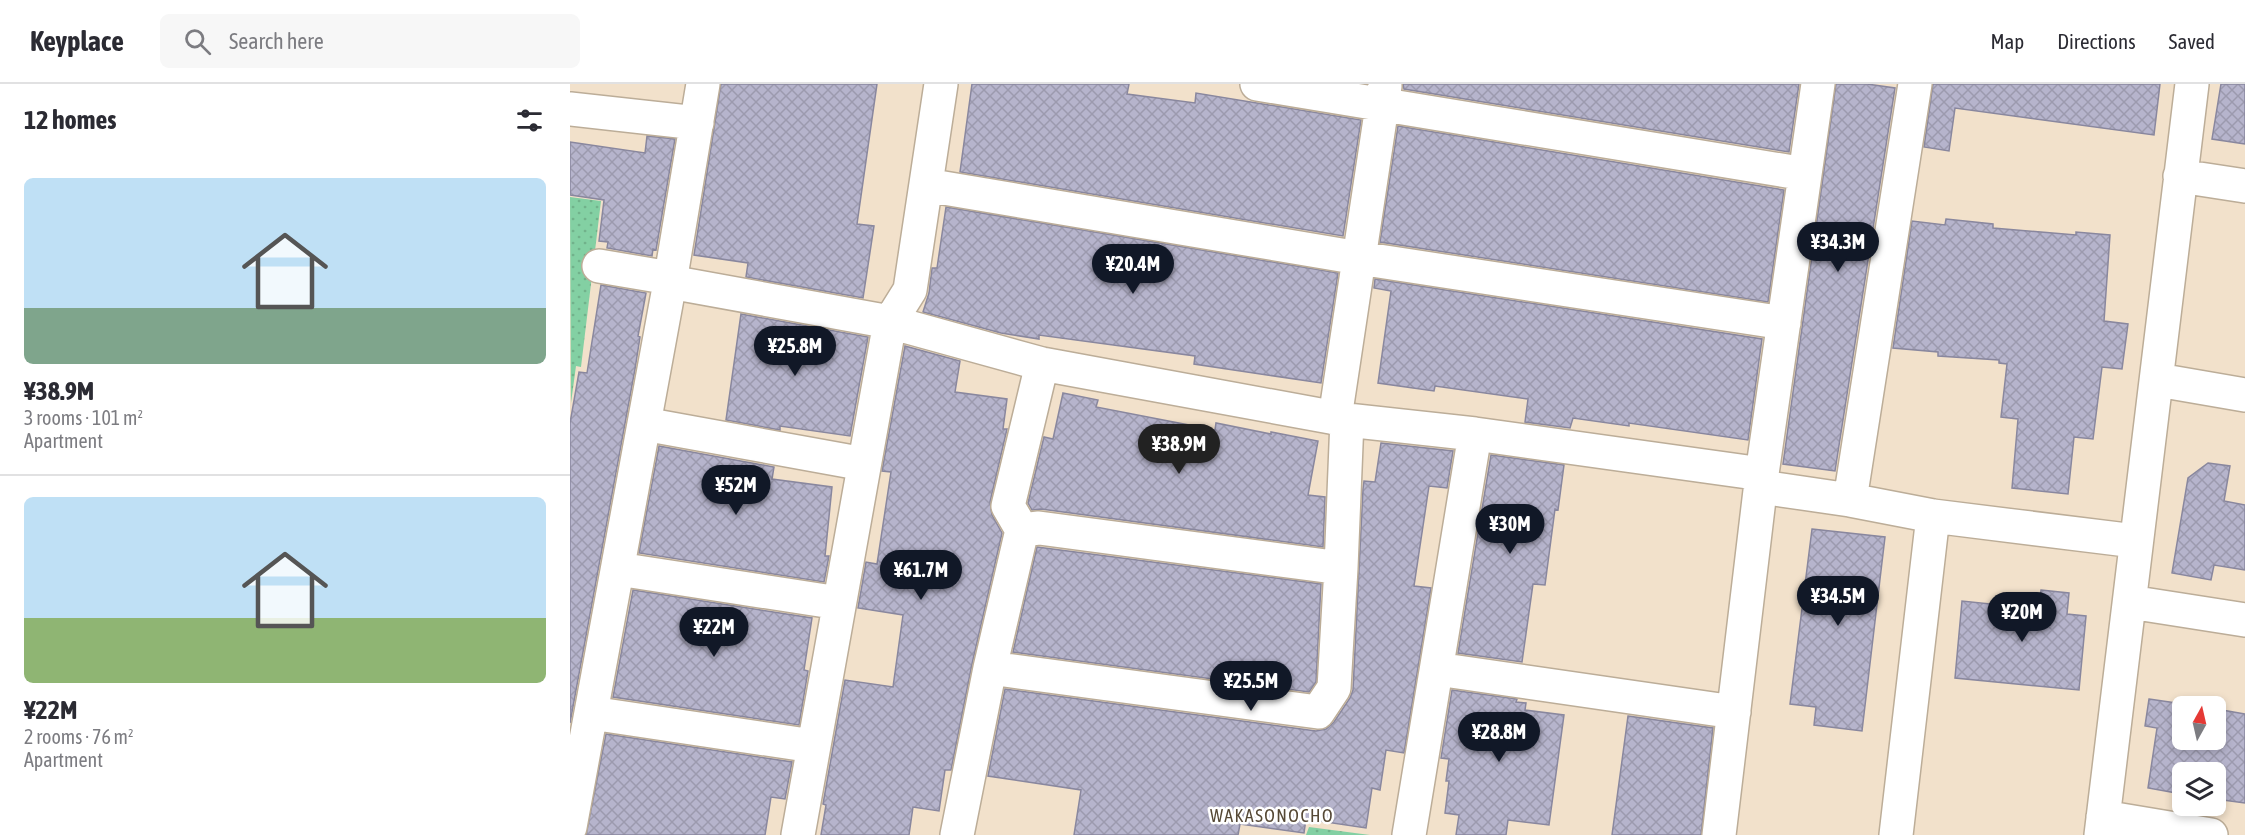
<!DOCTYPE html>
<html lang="en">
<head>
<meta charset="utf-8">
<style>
	:root { --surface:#fff; --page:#f7f7f7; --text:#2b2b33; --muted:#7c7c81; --line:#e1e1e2; --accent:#111827 }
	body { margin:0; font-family:"Asap Condensed",sans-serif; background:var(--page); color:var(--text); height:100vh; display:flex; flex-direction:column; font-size:22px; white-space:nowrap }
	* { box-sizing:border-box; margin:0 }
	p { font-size:20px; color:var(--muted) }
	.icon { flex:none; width:33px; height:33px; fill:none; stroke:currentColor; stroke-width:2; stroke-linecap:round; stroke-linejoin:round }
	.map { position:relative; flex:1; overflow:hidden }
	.sheet { display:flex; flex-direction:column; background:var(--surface); width:570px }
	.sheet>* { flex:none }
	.needle { width:39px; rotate:8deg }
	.buttons { position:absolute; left:1602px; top:612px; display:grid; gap:12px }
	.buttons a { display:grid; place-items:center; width:54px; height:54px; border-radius:9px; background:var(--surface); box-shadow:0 3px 9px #0003; font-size:30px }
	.price { position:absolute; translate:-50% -51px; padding:0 14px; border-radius:21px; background:var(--accent); color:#fff; font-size:20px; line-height:39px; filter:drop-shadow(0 2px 3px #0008) }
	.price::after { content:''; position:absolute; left:50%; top:36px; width:18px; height:14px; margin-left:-9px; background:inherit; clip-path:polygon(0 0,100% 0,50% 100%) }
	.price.on { background:#222; color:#fff }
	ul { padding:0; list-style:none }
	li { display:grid; align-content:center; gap:12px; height:318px; padding:0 24px }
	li+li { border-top:2px solid var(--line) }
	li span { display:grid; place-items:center; height:186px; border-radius:9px; color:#555 }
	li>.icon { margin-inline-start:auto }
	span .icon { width:108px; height:108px; fill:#fffc; stroke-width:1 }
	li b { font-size:26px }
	h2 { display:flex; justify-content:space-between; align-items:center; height:72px; padding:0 24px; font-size:26px }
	header { display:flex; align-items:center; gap:36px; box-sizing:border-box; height:84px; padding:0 30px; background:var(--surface); border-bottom:2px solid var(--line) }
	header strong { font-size:28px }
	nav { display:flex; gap:33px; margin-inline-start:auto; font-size:21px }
	.search { width:420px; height:54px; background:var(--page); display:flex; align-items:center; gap:15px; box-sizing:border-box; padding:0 21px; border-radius:9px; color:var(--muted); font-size:22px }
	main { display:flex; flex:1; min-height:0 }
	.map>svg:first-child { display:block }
	.green { fill:url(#green-dots) }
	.building { fill:url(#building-cross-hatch); stroke:#89879e; stroke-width:1.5 }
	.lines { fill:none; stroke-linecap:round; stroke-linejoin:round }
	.minor-casing { stroke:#bcad98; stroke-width:36 }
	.minor { stroke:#fff; stroke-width:33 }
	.labels { text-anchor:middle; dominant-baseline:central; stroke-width:5; stroke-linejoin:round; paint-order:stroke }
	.neighbourhood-label { font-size:18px; letter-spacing:1.5px; fill:#554835; stroke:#fff }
</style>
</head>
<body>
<header>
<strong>Keyplace</strong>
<div class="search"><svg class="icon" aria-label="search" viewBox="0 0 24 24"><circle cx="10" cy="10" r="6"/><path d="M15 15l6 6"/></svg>Search here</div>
<nav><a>Map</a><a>Directions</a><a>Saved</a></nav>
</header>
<main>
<section class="sheet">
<h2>12 homes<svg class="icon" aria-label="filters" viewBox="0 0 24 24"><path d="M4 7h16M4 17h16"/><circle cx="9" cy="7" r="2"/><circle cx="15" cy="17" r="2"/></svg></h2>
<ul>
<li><span style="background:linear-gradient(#bfe0f5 70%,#7fa58c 0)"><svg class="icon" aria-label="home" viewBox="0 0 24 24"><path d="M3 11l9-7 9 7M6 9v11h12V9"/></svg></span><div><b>¥38.9M</b><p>3 rooms · 101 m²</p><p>Apartment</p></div></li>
<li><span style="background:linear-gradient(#bfe0f5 65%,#8fb573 0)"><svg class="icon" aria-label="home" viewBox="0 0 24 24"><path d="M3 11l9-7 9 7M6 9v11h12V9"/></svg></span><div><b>¥22M</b><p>2 rooms · 76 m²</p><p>Apartment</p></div></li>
</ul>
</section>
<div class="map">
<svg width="1675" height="751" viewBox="0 0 1675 751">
	<defs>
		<pattern id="green-dots" width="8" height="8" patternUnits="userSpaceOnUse" patternTransform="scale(1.5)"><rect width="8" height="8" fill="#83d0a3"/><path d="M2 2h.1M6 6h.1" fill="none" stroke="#71b28b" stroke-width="1.8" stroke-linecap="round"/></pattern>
		<pattern id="building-cross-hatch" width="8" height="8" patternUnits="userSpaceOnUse" patternTransform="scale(1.5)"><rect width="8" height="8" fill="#b6b4cc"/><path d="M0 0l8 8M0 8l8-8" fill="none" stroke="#9c9aae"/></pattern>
	</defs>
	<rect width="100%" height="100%" fill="#f2e1cb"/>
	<!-- green -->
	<path class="green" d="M 0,113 L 31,117 L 11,283 L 6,282 L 1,319 Z
		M 739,743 L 800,751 L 736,751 Z"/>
	<!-- building -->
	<path class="building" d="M 151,0 L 307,0 L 287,140 L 304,142 L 293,214 L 176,193 L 178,179 L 124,171 Z
		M 402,0 L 559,0 L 557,10 L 625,19 L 626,9 L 791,36 L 773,152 L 390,88 Z
		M 833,0 L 1229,0 L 1219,68 L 834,5 Z
		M 1266,0 L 1297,0 L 1325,4 L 1265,387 L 1213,380 Z
		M 1363,0 L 1590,0 L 1584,51 L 1385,24 L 1379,67 L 1354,63 Z
		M 1651,0 L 1675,0 L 1675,60 L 1642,55 Z
		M 828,42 L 1214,106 L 1198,218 L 810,158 Z
		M 77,52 L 105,55 L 86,166 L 83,165 L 82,172 L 37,164 L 38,158 L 29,157 L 34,116 L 0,111 L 0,58 L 75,69 Z
		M 376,123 L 768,189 L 751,299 L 624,280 L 625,272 L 469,251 L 469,255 L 431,249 L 353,228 L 359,209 L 362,184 L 367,184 Z
		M 1376,135 L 1423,140 L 1423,144 L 1506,151 L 1506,148 L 1540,151 L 1534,237 L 1558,240 L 1552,285 L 1532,283 L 1523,355 L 1504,353 L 1498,410 L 1442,404 L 1448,335 L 1431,333 L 1437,280 L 1429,279 L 1429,276 L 1368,272 L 1368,268 L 1323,264 L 1342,137 L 1375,141 Z
		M 805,195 L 1192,255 L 1178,356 L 1059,339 L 1059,342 L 1003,334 L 1000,344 L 955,338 L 958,315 L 865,302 L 864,307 L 808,299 L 821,207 L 804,204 Z
		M 31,201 L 76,209 L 68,252 L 70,253 L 65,285 L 0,639 L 0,339 L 9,288 L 17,289 Z
		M 171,230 L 298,253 L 280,352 L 210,342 L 210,346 L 156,336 Z
		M 335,262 L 390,277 L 385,308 L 437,315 L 433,345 L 437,345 L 420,418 L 422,431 L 432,449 L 402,580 L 381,686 L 375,686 L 369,727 L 343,723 L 339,751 L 251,751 L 256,721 L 253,720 L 275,596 L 323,603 L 333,531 L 288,524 L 296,478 L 307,480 L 321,388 L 312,387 Z
		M 493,309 L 528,316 L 526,323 L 645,346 L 646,339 L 701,350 L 701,348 L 748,357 L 738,411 L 755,413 L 753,463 L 471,425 L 462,426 L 458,419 L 474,353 L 483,355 Z
		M 811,359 L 883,367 L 877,404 L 859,402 L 844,502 L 861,504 L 834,669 L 816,666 L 810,706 L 802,704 L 796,744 L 736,735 L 734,749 L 670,740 L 668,751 L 504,751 L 511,706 L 418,692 L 435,605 L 746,647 L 756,645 L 764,638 L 780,614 L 783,606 L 793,405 L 794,397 L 805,398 Z
		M 89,362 L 204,383 L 202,395 L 262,403 L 255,472 L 259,472 L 254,498 L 69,469 Z
		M 921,371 L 994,381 L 988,426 L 985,425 L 975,501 L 963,500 L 952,578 L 888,569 Z
		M 1638,379 L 1660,382 L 1654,417 L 1675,421 L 1675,486 L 1644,481 L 1641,496 L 1602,489 L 1618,394 Z
		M 1242,445 L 1315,453 L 1292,647 L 1244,641 L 1246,623 L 1220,620 Z
		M 467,463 L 751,500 L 746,598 L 739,608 L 443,568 Z
		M 63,506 L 242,534 L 234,586 L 238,587 L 229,641 L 43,613 Z
		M 1471,506 L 1499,509 L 1497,530 L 1516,532 L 1509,606 L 1385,594 L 1392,517 L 1469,525 Z
		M 882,606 L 947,615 L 946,618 L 956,619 L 955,626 L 994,631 L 979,741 L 938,736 L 936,751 L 886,751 L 889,731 L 875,729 L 879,697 L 876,697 L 879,675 L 871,674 Z
		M 1579,615 L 1627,622 L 1612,622 L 1612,656 L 1646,656 L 1646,625 L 1675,630 L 1675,719 L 1646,715 L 1646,688 L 1612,688 L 1612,710 L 1578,704 L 1587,644 L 1575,642 Z
		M 1058,632 L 1143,644 L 1131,751 L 1042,751 Z
		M 36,650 L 222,678 L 215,715 L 201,713 L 195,751 L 16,751 Z"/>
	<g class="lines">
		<defs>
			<path id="minor" d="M 687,0 L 1235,90
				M 0,25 L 127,39
				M 1610,92 L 1675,102
				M 356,101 L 789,174 L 1214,239
				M 29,182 L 100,194
				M 100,198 L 320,238 L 472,280 L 777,336 L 905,350 L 1192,390 L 1149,751
				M 1588,296 L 1675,311
				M 765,334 L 815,2
				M 74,340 L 294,380
				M 1192,390 L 1248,0
				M 1191,403 L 1280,416 L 1363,432 L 1565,457
				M 1280,416 L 1345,0
				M 452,446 L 438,422 L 472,280
				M 48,485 L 269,519
				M 1560,518 L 1675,536
				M 420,584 L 748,628 L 764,604 L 771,484 L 777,336
				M 867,585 L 1164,628
				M 21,629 L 243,662
				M 1533,733 L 1641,751
				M 0,743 L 100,198 L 133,0
				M 228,751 L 320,238 L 340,206 L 371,0
				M 387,751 L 420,584 L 452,446 L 469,444 L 771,484
				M 839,751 L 905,350
				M 1326,751 L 1363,432
				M 1531,751 L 1622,0"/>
		</defs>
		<!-- minor casing -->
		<use href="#minor" class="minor-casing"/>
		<!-- minor -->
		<use href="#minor" class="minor"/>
	</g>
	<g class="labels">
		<!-- neighbourhood labels -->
		<g class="neighbourhood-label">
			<text x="702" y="731">WAKASONOCHO</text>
		</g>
	</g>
</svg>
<div class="buttons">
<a><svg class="needle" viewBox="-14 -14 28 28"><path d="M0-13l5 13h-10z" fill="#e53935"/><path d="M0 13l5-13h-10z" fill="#7c7c81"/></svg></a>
<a><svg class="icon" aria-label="layers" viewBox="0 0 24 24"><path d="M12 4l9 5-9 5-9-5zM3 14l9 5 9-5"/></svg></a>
</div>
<b class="price" style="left:1268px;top:189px">¥34.3M</b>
<b class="price" style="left:563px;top:211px">¥20.4M</b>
<b class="price" style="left:225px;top:293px">¥25.8M</b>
<b class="price on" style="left:609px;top:391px">¥38.9M</b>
<b class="price" style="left:166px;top:432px">¥52M</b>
<b class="price" style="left:940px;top:471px">¥30M</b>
<b class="price" style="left:351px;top:517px">¥61.7M</b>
<b class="price" style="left:1268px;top:543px">¥34.5M</b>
<b class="price" style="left:1452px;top:559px">¥20M</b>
<b class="price" style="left:144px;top:574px">¥22M</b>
<b class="price" style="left:681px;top:628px">¥25.5M</b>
<b class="price" style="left:929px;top:679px">¥28.8M</b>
</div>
</main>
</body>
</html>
